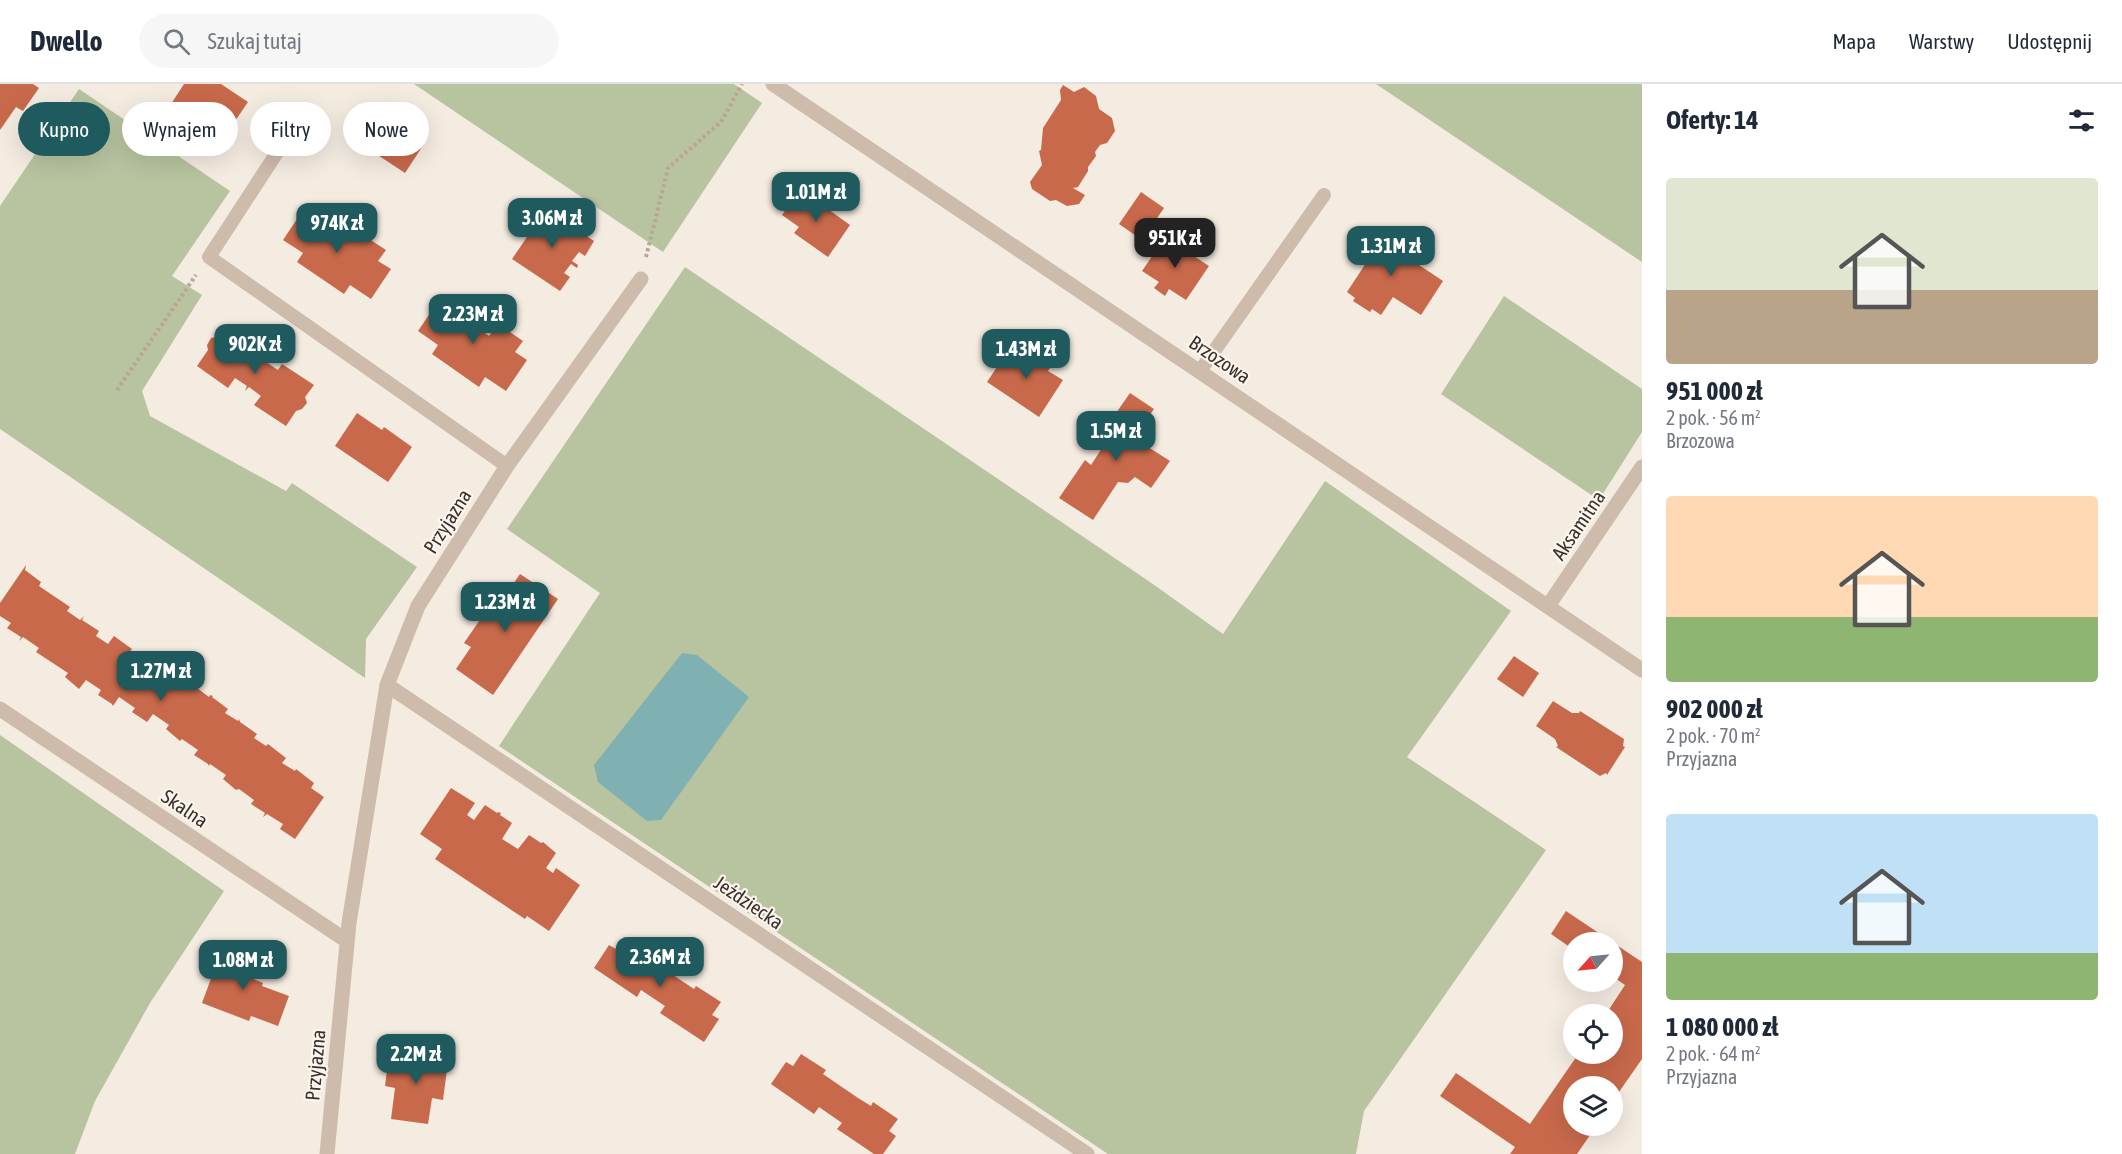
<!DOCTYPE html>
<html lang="pl">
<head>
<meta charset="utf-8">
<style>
	:root { --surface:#fff; --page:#f6f6f7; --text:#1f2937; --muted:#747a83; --line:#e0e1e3; --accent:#1f5a5e }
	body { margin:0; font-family:"Asap Condensed",sans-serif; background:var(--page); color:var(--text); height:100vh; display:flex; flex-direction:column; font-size:22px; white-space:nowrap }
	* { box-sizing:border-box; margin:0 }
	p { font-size:20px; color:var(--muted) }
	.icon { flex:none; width:33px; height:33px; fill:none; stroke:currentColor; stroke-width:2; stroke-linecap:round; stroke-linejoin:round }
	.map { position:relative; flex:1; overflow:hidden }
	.details { display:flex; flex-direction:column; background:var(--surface); width:480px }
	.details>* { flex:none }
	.guide { position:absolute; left:18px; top:18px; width:570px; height:54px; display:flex; gap:12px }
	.needle { width:39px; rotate:243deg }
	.controls { position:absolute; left:1563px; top:848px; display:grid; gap:12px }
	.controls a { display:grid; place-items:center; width:60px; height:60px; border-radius:50%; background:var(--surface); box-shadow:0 6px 24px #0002; font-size:30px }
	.price { position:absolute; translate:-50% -51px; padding:0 14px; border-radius:12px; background:var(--accent); color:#fff; font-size:20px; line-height:39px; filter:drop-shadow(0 2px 3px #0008) }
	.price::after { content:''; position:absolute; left:50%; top:36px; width:18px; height:14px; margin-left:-9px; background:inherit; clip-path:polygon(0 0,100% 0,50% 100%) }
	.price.current { background:#222; color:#fff }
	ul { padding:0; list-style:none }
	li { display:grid; align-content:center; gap:12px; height:318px; padding:0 24px }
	li span { display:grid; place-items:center; height:186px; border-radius:6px; color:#555 }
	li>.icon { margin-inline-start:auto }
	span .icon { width:108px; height:108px; fill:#fffc; stroke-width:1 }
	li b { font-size:26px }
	h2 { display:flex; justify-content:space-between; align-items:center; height:72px; padding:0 24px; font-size:26px }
	.chip { padding:0 21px; border-radius:27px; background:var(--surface); box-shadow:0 6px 24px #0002; font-size:21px; line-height:54px }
	.chip.current { background:var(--accent); color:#fff }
	header { display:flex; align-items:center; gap:36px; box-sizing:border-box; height:84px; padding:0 30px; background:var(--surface); border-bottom:2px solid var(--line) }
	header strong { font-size:28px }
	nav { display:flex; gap:33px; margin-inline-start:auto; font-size:21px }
	.search { width:420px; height:54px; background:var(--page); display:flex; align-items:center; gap:15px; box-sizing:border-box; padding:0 21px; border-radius:33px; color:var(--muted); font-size:22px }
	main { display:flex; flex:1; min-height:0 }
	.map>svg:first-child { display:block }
	.green { fill:#b8c4a0 }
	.water { fill:#7fb0b2 }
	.building { fill:#c8694b }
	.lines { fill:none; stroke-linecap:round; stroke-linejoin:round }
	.path { stroke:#b9a596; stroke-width:4; stroke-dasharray:3 3; stroke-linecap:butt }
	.lane { stroke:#cdbbac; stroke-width:14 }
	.street { stroke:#cdbbac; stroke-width:15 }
	.labels { text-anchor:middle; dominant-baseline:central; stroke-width:4.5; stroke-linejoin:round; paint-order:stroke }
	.street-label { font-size:20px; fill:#3b302b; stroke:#fbf5ee }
</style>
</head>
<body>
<header>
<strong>Dwello</strong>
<div class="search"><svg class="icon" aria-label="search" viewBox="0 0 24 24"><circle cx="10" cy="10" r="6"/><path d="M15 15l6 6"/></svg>Szukaj tutaj</div>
<nav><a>Mapa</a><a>Warstwy</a><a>Udostępnij</a></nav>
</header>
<main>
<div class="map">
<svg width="1642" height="1070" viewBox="0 0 1642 1070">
	<rect width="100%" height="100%" fill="#f4ebe1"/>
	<!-- green -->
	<path class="green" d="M 414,0 L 734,0 L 762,19 L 663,168 Z
		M 1376,0 L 1642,0 L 1642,178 Z
		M 79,5 L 230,107 L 172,192 L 202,211 L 142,307 L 150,332 L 286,407 L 292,399 L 417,483 L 366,555 L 365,594 L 0,345 L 0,122 Z
		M 685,183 L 1150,498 L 1223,550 L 1325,397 L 1511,527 L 1407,673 L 1546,766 L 1364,1027 L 1356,1070 L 1108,1070 L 499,662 L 600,509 L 507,445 Z
		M 1504,212 L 1642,305 L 1642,348 L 1599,416 L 1441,310 Z
		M 0,651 L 224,807 L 150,919 L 95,1017 L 75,1070 L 0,1070 Z"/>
	<!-- water -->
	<path class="water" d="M 682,569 L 697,571 L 749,613 L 661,736 L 647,737 L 598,698 L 594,681 Z"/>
	<!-- building -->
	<path class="building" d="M 0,0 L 33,0 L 39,4 L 23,27 L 16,23 L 0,46 Z
		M 184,0 L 221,0 L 248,18 L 235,37 L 227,32 L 207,65 L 170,39 L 179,26 L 171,20 Z
		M 1063,1 L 1074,8 L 1084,3 L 1096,12 L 1099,25 L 1112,34 L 1115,47 L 1107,59 L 1100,61 L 1095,68 L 1096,72 L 1088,83 L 1088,87 L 1078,103 L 1073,104 L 1085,111 L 1079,120 L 1067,122 L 1056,116 L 1050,117 L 1032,105 L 1030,98 L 1042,81 L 1039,67 L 1041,66 L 1043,44 L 1061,16 L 1060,6 Z
		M 384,33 L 424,60 L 405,89 L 364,62 Z
		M 800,105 L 850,141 L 828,173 L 794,149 L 799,143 L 782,131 Z
		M 1141,108 L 1164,124 L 1142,156 L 1119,140 Z
		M 322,124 L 341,136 L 339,140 L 344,144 L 342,148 L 356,158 L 359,153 L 364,157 L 366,153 L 386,166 L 378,177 L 391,185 L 371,215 L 350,201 L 344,210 L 297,178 L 303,169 L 283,156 L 303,126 L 315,134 Z
		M 546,125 L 594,157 L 585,172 L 579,168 L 572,177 L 578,181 L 577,184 L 571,180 L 564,189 L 570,193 L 560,207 L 512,175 Z
		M 1369,143 L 1418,176 L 1416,179 L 1443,197 L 1421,231 L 1393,213 L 1381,231 L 1372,225 L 1370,228 L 1353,217 L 1355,214 L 1347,208 L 1366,179 L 1352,169 Z
		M 1165,153 L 1209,182 L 1186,216 L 1169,205 L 1165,212 L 1154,204 L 1159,198 L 1142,187 Z
		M 458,213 L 477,225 L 474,230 L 480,234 L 475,242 L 489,252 L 495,244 L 501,248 L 504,244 L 523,257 L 515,268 L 527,276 L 506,307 L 485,293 L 479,303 L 432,270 L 438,261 L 418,247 L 439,216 L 451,224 Z
		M 225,241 L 256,262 L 252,268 L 264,276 L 267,273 L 269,274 L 266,278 L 278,286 L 282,280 L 314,301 L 305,313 L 307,319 L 302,325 L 296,327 L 286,342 L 254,321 L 261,312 L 249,303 L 245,307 L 247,302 L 235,294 L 228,304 L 197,282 L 208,266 L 207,261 L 211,254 L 216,253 Z
		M 1011,262 L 1027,272 L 1030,267 L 1052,281 L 1048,287 L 1063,296 L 1039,333 L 987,298 Z
		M 1130,309 L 1154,325 L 1134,354 L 1170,377 L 1151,404 L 1135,393 L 1128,399 L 1118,398 L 1093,436 L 1059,414 L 1085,376 L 1091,381 L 1115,344 L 1109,339 Z
		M 357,329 L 382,346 L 384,343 L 412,363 L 388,398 L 335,362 Z
		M 26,481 L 25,486 L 41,498 L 39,502 L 70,523 L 67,527 L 80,536 L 84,532 L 82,536 L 99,547 L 96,552 L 108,560 L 114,552 L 132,565 L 129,569 L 142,578 L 148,568 L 149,571 L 166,582 L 163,587 L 175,595 L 182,586 L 183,588 L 200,600 L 197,604 L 209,613 L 210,611 L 213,612 L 212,613 L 228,625 L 225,629 L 238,637 L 239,635 L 240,638 L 257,650 L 254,654 L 266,662 L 268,660 L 286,674 L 282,679 L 295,687 L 296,685 L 314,699 L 311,704 L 324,713 L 295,755 L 280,745 L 283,740 L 267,730 L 263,733 L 265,729 L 251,720 L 254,716 L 239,705 L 236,706 L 223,695 L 226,691 L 210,680 L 209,682 L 208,680 L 194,671 L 198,666 L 182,655 L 180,657 L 166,645 L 169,641 L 153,630 L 147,638 L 132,628 L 135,624 L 119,613 L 113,622 L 112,620 L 98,611 L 101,606 L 86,596 L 79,605 L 65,593 L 68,589 L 36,568 L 39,564 L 23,553 L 19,557 L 21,553 L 7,544 L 11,539 L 0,532 L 0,519 Z
		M 520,490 L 558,515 L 493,611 L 456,585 L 471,563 L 464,559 L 499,508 L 505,512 Z
		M 1514,572 L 1539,589 L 1523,613 L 1497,595 Z
		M 1553,617 L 1572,629 L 1579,629 L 1580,627 L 1624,655 L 1623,662 L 1625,663 L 1607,691 L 1606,689 L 1600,692 L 1556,663 L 1558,662 L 1555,655 L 1536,642 Z
		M 451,704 L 475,719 L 467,731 L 474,736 L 485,721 L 497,729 L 498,728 L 501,729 L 500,731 L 512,739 L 502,755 L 518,765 L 529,751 L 541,759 L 543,758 L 556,769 L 546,784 L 553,789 L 556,784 L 580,801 L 549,847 L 527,832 L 525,835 L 435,775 L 442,765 L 420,750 Z
		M 1566,827 L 1612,858 L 1574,858 L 1574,866 L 1551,850 Z
		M 624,853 L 649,870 L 646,873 L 694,905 L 696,902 L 721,918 L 712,931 L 719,935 L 704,958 L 660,929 L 665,922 L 641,906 L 637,913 L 594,884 L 609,861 L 616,865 Z
		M 1612,858 L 1642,878 L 1642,975 L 1612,1018 L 1612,1002 L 1574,1002 L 1574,1041 L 1597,1041 L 1577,1070 L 1510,1070 L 1515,1063 L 1440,1012 L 1456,989 L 1530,1040 L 1579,969 L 1612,969 L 1612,930 L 1606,930 L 1625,901 L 1612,892 Z
		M 225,864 L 253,875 L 246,892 L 263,899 L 262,902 L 289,912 L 278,942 L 251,932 L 249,937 L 202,919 L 216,881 L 218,881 Z
		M 427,967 L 449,970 L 443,1016 L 432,1014 L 428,1040 L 391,1035 L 395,1004 L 385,1002 L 389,971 L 426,976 Z
		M 801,970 L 826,986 L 823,990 L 858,1014 L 871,1022 L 873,1018 L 898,1035 L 889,1047 L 896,1052 L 883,1070 L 874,1070 L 837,1045 L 842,1039 L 819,1023 L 814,1030 L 771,1000 L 786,978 L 793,982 Z"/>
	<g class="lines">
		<!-- path -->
		<path class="path" d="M 646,173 L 668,84 L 721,38 L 742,0
			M 117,306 L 196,191"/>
		<!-- lane -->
		<path class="lane" d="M 291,47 L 209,173 L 507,382
			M 1200,287 L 1324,111"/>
		<!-- street -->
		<path class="street" d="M 773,0 L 1642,586
			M 1548,522 L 1642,383
			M 387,601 L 1087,1070
			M 0,625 L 347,857
			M 327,1070 L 349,839 L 387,601 L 418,522 L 507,382 L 641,195"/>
	</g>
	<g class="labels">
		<!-- street labels -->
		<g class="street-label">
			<text transform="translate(1220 275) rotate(34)">Brzozowa</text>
			<text transform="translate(447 437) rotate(-58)">Przyjazna</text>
			<text transform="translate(1578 441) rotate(-56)">Aksamitna</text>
			<text transform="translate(185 724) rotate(34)">Skalna</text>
			<text transform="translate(749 818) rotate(34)">Jeździecka</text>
			<text transform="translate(315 981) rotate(-85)">Przyjazna</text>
		</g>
	</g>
</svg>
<div class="controls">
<a><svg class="needle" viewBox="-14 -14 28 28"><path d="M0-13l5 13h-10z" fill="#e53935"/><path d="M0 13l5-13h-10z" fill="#747a83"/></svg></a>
<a><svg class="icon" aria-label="locate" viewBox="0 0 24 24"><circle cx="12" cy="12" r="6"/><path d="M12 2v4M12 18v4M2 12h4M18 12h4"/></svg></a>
<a><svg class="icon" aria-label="layers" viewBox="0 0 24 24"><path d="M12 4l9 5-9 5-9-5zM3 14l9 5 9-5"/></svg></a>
</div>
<b class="price" style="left:816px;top:139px">1.01M zł</b>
<b class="price" style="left:552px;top:165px">3.06M zł</b>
<b class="price" style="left:337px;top:170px">974K zł</b>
<b class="price current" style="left:1175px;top:185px">951K zł</b>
<b class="price" style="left:1391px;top:193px">1.31M zł</b>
<b class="price" style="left:473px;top:261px">2.23M zł</b>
<b class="price" style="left:255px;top:291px">902K zł</b>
<b class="price" style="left:1026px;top:296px">1.43M zł</b>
<b class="price" style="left:1116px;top:378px">1.5M zł</b>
<b class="price" style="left:505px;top:549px">1.23M zł</b>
<b class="price" style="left:161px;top:618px">1.27M zł</b>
<b class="price" style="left:660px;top:904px">2.36M zł</b>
<b class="price" style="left:243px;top:907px">1.08M zł</b>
<b class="price" style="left:416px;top:1001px">2.2M zł</b>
<div class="guide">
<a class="chip current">Kupno</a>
<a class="chip">Wynajem</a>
<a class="chip">Filtry</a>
<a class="chip">Nowe</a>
</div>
</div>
<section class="details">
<h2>Oferty: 14<svg class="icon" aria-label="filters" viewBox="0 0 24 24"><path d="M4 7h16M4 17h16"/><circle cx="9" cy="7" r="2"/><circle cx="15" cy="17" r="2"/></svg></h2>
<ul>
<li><span style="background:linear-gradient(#dfe7d0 60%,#b9a48a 0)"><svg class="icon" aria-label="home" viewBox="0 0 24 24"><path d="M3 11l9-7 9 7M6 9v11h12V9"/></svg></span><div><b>951 000 zł</b><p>2 pok. · 56 m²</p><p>Brzozowa</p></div></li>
<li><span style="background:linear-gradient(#ffd9b3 65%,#8fb573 0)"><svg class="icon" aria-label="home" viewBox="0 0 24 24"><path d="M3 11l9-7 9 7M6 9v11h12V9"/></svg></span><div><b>902 000 zł</b><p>2 pok. · 70 m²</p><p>Przyjazna</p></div></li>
<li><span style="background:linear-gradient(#bfe0f5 75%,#8fb573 0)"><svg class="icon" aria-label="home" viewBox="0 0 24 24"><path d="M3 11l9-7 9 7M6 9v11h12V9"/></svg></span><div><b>1 080 000 zł</b><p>2 pok. · 64 m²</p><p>Przyjazna</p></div></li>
</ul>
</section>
</main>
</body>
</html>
